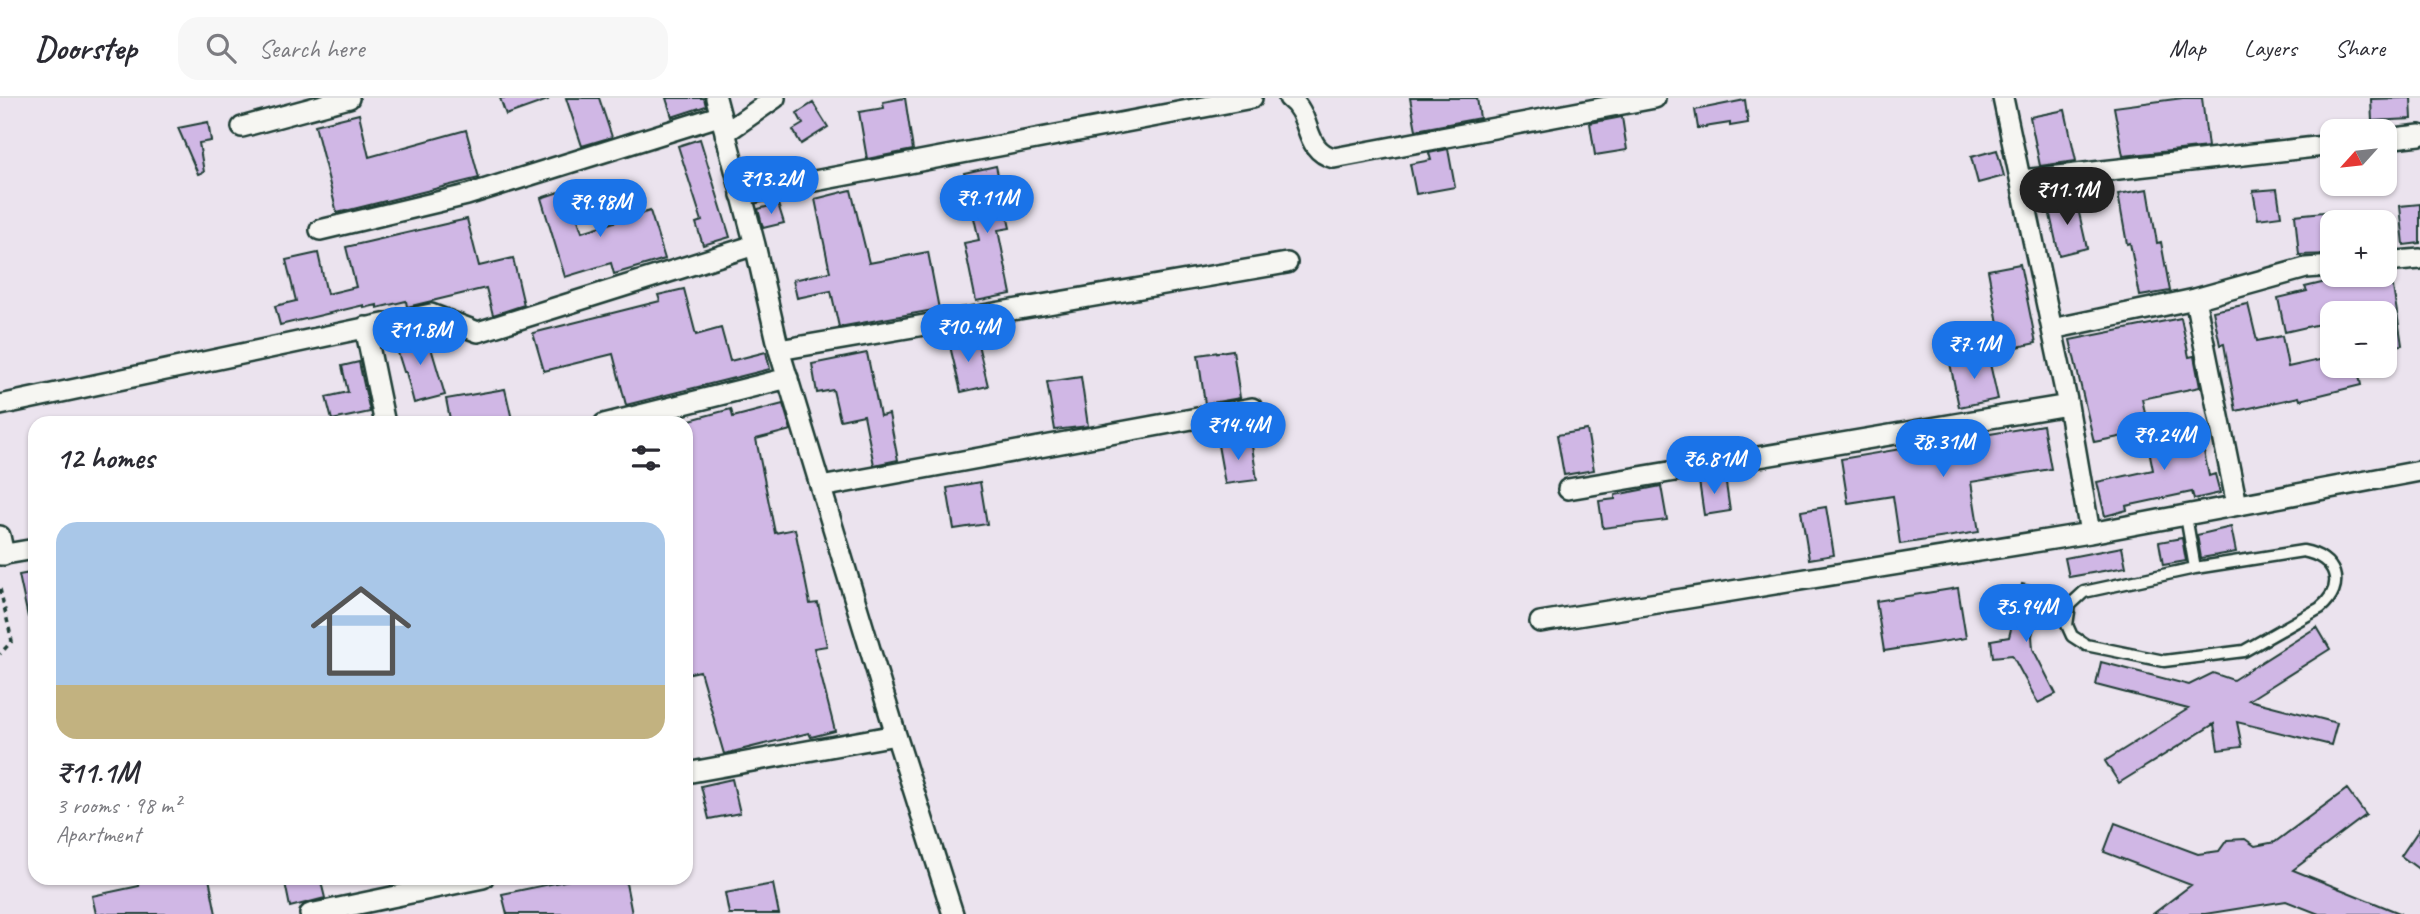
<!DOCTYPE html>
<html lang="en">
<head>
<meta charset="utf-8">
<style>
	:root { --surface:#fff; --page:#f7f7f7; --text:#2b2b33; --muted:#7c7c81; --line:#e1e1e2; --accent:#1a73e8 }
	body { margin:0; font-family:Caveat,sans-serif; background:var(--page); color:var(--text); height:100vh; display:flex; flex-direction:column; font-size:26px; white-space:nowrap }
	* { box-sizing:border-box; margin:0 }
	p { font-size:23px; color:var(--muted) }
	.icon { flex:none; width:38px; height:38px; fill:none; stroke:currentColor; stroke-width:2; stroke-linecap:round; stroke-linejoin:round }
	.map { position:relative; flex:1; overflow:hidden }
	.panel { position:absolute; left:28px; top:318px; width:665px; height:469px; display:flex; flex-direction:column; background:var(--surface); border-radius:21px; box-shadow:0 2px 5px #0004 }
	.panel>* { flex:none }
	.needle { width:46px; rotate:243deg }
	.controls { position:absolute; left:2320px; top:21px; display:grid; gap:14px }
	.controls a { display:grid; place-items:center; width:77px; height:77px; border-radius:14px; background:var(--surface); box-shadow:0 2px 5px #0004; font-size:35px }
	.price { position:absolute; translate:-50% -60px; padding:0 16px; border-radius:24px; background:var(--accent); color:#fff; font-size:23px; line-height:46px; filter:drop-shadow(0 2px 4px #0008) }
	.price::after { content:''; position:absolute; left:50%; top:42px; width:21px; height:16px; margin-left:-10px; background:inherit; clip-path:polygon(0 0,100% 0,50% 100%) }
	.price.current { background:#222; color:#fff }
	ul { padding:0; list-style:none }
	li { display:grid; align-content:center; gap:14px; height:371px; padding:0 28px }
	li+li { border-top:2px solid var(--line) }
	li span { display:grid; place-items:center; height:217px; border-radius:21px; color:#555 }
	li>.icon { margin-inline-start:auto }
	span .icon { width:126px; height:126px; fill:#fffc; stroke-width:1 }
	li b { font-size:30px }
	h2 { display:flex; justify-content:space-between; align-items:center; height:84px; padding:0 28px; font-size:30px }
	header { display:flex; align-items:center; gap:42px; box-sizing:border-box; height:98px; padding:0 35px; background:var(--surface); border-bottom:2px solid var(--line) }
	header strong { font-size:33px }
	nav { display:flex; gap:38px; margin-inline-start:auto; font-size:24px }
	.search { width:490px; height:63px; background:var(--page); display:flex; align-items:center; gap:18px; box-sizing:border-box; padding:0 24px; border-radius:21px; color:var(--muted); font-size:26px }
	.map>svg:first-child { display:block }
	.building { fill:#d0b7e5; stroke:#1f3d34; stroke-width:2 }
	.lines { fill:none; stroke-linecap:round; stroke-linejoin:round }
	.lane-casing { stroke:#1f3d34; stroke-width:15 }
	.street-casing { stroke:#1f3d34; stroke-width:24 }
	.path { stroke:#1f3d34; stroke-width:3.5; stroke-dasharray:5 5; stroke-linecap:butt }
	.lane { stroke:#f6f6f2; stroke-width:10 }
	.street { stroke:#f6f6f2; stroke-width:19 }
</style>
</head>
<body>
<header>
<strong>Doorstep</strong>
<div class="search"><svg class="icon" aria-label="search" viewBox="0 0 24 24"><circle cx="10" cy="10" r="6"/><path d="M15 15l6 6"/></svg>Search here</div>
<nav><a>Map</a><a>Layers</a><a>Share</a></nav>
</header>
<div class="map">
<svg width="2420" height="816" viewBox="0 0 2420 816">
	<rect width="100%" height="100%" fill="#ebe3ee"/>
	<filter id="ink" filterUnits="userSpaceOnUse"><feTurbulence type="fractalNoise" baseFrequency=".0143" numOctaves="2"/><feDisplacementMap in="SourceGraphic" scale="14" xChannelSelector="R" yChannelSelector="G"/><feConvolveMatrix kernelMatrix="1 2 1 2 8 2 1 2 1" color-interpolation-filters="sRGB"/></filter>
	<g filter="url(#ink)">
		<!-- building -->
		<path class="building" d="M 500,0 L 547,0 L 548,2 L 506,17 Z
			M 566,0 L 599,0 L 612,39 L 582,48 Z
			M 666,0 L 704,0 L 706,8 L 672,19 Z
			M 905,0 L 913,52 L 867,61 L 859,14 L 884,10 L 883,4 Z
			M 1410,0 L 1477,0 L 1480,20 L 1416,32 Z
			M 2183,0 L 2202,0 L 2208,49 L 2123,58 L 2114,9 Z
			M 2404,0 L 2411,0 L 2412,21 L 2372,23 L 2371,1 Z
			M 1745,2 L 1748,25 L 1730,28 L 1730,25 L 1698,30 L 1695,12 Z
			M 813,5 L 828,29 L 801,46 L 793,32 L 803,26 L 797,15 Z
			M 2065,12 L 2076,63 L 2040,68 L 2030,19 Z
			M 359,16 L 369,59 L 466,32 L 479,80 L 337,115 L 315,27 Z
			M 1622,19 L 1627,52 L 1595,57 L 1590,25 Z
			M 208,24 L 211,43 L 199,45 L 204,74 L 198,76 L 178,30 Z
			M 700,41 L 730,139 L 703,147 L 696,125 L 702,123 L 678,48 Z
			M 1448,51 L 1455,89 L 1416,96 L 1410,66 L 1431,62 L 1429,55 Z
			M 1997,52 L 2004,78 L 1978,85 L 1971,59 Z
			M 996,68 L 1010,130 L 998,132 L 1011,196 L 976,203 L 964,145 L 979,142 L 964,75 Z
			M 568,91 L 582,134 L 650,113 L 665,161 L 614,176 L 611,165 L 565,179 L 541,100 Z
			M 2148,91 L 2157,145 L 2161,144 L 2170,193 L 2140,198 L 2130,145 L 2127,146 L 2118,96 Z
			M 2277,91 L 2281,118 L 2258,121 L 2253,93 Z
			M 851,92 L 869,165 L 928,154 L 939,211 L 839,229 L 831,193 L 797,200 L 793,182 L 830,174 L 815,101 Z
			M 2076,102 L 2087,150 L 2059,157 L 2048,108 Z
			M 778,106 L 784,125 L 763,130 L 758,111 Z
			M 2420,106 L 2420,145 L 2404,147 L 2400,108 Z
			M 2333,113 L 2333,156 L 2299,157 L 2295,117 Z
			M 467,121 L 479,168 L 513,160 L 524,207 L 493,217 L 486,190 L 407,209 L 406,203 L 377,210 L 377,207 L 364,210 L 364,207 L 280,227 L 275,208 L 296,203 L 286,162 L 318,155 L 327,196 L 356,189 L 346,149 Z
			M 2020,166 L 2036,245 L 2003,252 L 1988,172 Z
			M 2391,176 L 2402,247 L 2385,249 L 2385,215 L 2374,215 L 2373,212 L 2356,215 L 2333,215 L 2333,223 L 2285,234 L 2278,200 L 2307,193 L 2305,189 L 2326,184 L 2325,181 L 2341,177 Z
			M 684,191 L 696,237 L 721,230 L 730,263 L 766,254 L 770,271 L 626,307 L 613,256 L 544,273 L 533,235 L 660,203 L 658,197 Z
			M 2248,206 L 2257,243 L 2282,238 L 2288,269 L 2333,259 L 2333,268 L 2357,268 L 2361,287 L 2300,302 L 2299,299 L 2236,313 L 2224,246 L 2220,247 L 2213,213 Z
			M 2181,220 L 2189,259 L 2194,258 L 2200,289 L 2142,301 L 2149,333 L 2094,344 L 2070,242 Z
			M 426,233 L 445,297 L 414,305 L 406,274 L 404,274 L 394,242 Z
			M 976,238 L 988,288 L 961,294 L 949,244 Z
			M 1233,252 L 1240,300 L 1205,306 L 1198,257 Z
			M 867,255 L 880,318 L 889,316 L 898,362 L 874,367 L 864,317 L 840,322 L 833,292 L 817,295 L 812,266 Z
			M 1988,257 L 1998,301 L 1959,309 L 1950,265 Z
			M 359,264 L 370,314 L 332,322 L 326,299 L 348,294 L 342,268 Z
			M 1081,279 L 1088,328 L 1055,332 L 1047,284 Z
			M 505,291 L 513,326 L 451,326 L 446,301 Z
			M 783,306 L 791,332 L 756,341 L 775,435 L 795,431 L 810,506 L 818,505 L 827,548 L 814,550 L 835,633 L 811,639 L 809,635 L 724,656 L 700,573 L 686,576 L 686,453 L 694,452 L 686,414 L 686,323 L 731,311 L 733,319 Z
			M 2198,325 L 2209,378 L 2215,376 L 2220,395 L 2194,401 L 2192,394 L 2126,408 L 2127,412 L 2105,418 L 2097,384 L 2153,372 L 2146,336 Z
			M 2043,327 L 2051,371 L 1971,384 L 1979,434 L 1900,446 L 1893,398 L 1848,405 L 1841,361 Z
			M 1587,332 L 1594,372 L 1564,377 L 1557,337 Z
			M 1251,341 L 1257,382 L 1225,386 L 1218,347 Z
			M 1725,379 L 1730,413 L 1704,417 L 1699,383 Z
			M 980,384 L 987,426 L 954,431 L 947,390 Z
			M 1661,388 L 1667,422 L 1603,430 L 1599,403 L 1615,401 L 1615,397 Z
			M 1826,409 L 1834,457 L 1809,461 L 1801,413 Z
			M 2231,429 L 2236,454 L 2201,460 L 2197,437 Z
			M 2182,440 L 2186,463 L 2163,467 L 2159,444 Z
			M 2122,449 L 2126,469 L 2069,479 L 2065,460 Z
			M 35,474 L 35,518 L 28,519 L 19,477 Z
			M 2022,486 L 2043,491 L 2032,538 L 2033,551 L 2056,596 L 2038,605 L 2012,557 L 1993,559 L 1991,542 L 2009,539 Z
			M 1958,490 L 1966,540 L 1884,553 L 1876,503 Z
			M 2317,529 L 2330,551 L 2249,602 L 2337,625 L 2331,647 L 2237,624 L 2242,649 L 2218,652 L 2214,626 L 2119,685 L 2105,663 L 2188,611 L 2096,587 L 2101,564 L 2189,587 L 2213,575 L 2233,582 Z
			M 732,681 L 740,715 L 709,721 L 701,688 Z
			M 2347,691 L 2366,717 L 2293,772 L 2402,816 L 2319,816 L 2286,803 L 2205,816 L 2153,816 L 2191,787 L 2104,754 L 2115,725 L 2198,756 L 2219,753 L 2227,742 L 2245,741 L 2255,748 L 2275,744 Z
			M 2420,730 L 2420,772 L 2401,758 Z
			M 156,780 L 209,780 L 216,816 L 96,816 L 92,798 L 139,788 L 138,783 Z
			M 284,780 L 320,780 L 325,800 L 290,809 Z
			M 579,780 L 625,780 L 632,816 L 507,816 L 502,796 Z
			M 773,786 L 779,816 L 729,816 L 725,795 Z"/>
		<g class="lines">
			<defs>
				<path id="lane" d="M 2186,418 L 2195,470
					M 2303,453 C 2336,459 2347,487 2320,510 L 2244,553 L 2164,563 L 2086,547 L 2072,538 L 2067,527 L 2070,507 L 2084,494 L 2195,470 Z"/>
				<path id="street" d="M 716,0 L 755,147 L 779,252 L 896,637 L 953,816
					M 1289,0 C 1313,17 1302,52 1334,60 L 1655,0
					M 2003,0 L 2068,307 L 2090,435
					M 242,29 L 349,0
					M 725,35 L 775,0
					M 2385,41 L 2420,37
					M 2022,82 L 2333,47
					M 741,97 L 1252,0
					M 320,132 L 467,97 L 719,18
					M 2385,164 L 2420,161
					M 2195,201 L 2237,407
					M 365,229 L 385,326
					M 2052,231 L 2195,201 L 2306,170 L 2333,168
					M 779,252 L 1287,165
					M 0,307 L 431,216 L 478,234 L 755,147
					M 604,326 L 788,280
					M 821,389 L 1252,310
					M 1568,391 L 2068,307
					M 0,438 L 4,457
					M 0,457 L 35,451
					M 1540,524 L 2090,435 L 2420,373
					M 686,675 L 896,637
					M 310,816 L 483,780"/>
			</defs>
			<!-- lane casing -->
			<use href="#lane" class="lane-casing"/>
			<!-- street casing -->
			<use href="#street" class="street-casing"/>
			<!-- path -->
			<path class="path" d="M 0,491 L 12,543 L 0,556"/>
			<!-- lane -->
			<use href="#lane" class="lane"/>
			<!-- street -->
			<use href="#street" class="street"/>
		</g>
	</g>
</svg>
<div class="controls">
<a><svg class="needle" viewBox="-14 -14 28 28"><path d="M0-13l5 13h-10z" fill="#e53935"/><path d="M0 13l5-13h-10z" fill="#7c7c81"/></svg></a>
<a>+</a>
<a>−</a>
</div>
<b class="price" style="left:771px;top:118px">₹13.2M</b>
<b class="price current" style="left:2067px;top:129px">₹11.1M</b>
<b class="price" style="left:987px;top:137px">₹9.11M</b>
<b class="price" style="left:600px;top:141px">₹9.98M</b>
<b class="price" style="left:968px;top:266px">₹10.4M</b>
<b class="price" style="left:420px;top:269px">₹11.8M</b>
<b class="price" style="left:1974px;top:283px">₹7.1M</b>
<b class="price" style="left:1238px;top:364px">₹14.4M</b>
<b class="price" style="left:2164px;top:374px">₹9.24M</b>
<b class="price" style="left:1943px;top:381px">₹8.31M</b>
<b class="price" style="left:1714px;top:398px">₹6.81M</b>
<b class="price" style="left:2026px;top:546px">₹5.94M</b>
<section class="panel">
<h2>12 homes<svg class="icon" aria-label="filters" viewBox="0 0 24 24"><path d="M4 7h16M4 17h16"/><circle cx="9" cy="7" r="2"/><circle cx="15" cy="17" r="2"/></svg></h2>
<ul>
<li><span style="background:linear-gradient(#a9c7e8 75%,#c2b280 0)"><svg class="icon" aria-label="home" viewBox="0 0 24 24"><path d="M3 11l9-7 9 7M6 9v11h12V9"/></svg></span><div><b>₹11.1M</b><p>3 rooms · 98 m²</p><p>Apartment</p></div></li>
</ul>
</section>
</div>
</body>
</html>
